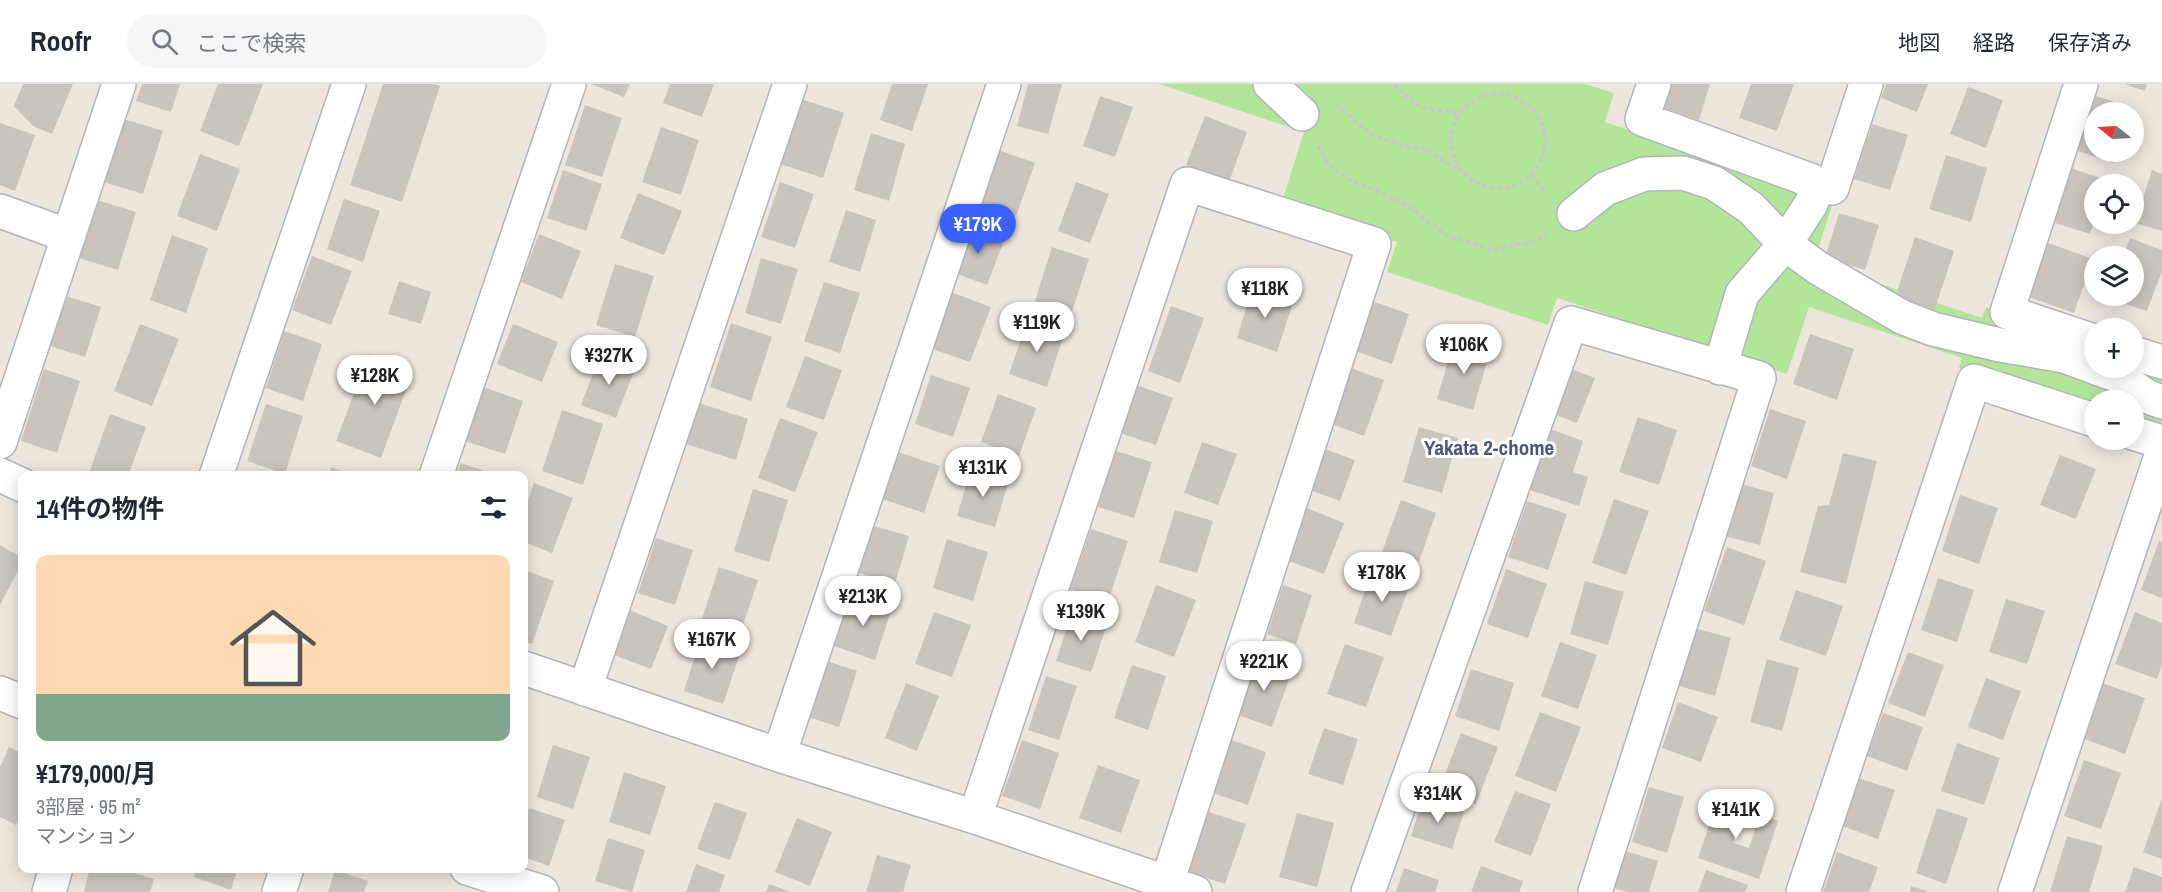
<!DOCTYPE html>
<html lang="ja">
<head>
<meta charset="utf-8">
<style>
	:root { --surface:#fff; --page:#f6f6f7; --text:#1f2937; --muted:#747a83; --line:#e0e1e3; --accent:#3a60fe }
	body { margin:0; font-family:"Archivo Narrow","Noto Sans JP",sans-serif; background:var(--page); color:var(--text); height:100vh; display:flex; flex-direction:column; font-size:22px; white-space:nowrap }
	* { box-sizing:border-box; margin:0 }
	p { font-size:20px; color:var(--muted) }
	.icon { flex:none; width:33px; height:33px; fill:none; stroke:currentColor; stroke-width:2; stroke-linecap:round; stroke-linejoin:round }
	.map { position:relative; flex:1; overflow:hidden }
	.sheet { position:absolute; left:18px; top:387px; width:510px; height:402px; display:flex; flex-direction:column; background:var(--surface); border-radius:12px; box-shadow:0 3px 15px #0003 }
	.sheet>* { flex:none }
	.needle { width:39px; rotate:288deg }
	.buttons { position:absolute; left:2084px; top:18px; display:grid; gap:12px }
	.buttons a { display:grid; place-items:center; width:60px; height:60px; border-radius:50%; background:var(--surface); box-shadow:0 3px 15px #0003; font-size:30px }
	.price { position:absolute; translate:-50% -51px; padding:0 14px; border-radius:21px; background:#fff; color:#222; font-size:20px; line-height:39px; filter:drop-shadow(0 2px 3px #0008) }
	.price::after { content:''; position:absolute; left:50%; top:36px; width:18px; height:14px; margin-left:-9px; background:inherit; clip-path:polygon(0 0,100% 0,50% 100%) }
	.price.current { background:var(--accent); color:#fff }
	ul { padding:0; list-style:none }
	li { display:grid; align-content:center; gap:12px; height:318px; padding:0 18px }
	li+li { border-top:2px solid var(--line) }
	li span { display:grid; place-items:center; height:186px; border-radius:12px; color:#555 }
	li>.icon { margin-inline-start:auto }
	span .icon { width:108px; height:108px; fill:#fffc; stroke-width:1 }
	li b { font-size:26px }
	h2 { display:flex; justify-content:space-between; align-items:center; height:72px; padding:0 18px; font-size:26px }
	header { display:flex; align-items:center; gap:36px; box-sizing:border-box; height:84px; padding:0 30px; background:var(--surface); border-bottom:2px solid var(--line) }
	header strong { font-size:28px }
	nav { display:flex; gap:33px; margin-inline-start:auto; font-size:21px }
	.search { width:420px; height:54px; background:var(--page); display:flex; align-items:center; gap:15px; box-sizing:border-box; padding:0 21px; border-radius:33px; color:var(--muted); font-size:22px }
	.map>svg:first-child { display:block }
	.green { fill:#b3e599 }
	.building { fill:#c9c4bc }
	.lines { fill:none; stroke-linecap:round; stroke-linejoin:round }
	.minor-casing { stroke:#b1b4bf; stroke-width:36 }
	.path { stroke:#c8c8c8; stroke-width:4; stroke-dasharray:4.5 3; stroke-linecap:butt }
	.minor { stroke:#fff; stroke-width:33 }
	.labels { text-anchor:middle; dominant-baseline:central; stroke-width:6; stroke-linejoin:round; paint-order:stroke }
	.neighbourhood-label { font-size:21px; font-weight:bold; fill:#4a547d; stroke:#fff }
</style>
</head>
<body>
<header>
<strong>Roofr</strong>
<div class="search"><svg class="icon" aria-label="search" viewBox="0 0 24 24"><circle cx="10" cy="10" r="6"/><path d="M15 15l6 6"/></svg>ここで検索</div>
<nav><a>地図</a><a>経路</a><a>保存済み</a></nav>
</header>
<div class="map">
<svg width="2162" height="808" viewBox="0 0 2162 808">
	<rect width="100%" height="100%" fill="#ede6dd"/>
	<!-- green -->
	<path class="green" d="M 1159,0 L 1585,0 L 1614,9 L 1605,38 L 1834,115 L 1814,178 L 1982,234 L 1986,223 L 2094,259 L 2094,284 L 2162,282 L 2162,351 L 2133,342 L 2133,316 L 2094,316 L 2094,329 L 1959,284 L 1962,274 L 1809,223 L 1787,290 L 1557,214 L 1548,241 L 1387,188 L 1397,158 L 1281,121 L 1304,48 Z"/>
	<!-- building -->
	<path class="building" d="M 23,0 L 73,0 L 52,50 L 33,42 L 14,22 Z
		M 142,0 L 180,0 L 171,28 L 136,17 Z
		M 218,0 L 263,0 L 239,62 L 200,47 Z
		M 383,0 L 435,0 L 440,2 L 402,118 L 350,101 Z
		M 591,0 L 630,0 L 624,13 Z
		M 670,0 L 714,0 L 702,33 L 663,19 Z
		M 892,0 L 928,0 L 912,47 L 880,36 Z
		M 1028,0 L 1062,0 L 1048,50 L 1017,42 Z
		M 1668,0 L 1710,0 L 1699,36 L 1661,23 Z
		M 1751,0 L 1794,0 L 1777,47 L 1739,34 Z
		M 1886,0 L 1928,0 L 1917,28 L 1881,14 Z
		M 2124,0 L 2147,0 L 2145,7 Z
		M 1968,3 L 2003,16 L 1986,64 L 1950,50 Z
		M 2093,11 L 2133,24 L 2131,28 L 2094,28 L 2094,68 L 2118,68 L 2114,79 L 2075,66 Z
		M 1100,12 L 1133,23 L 1115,73 L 1083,62 Z
		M 801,15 L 844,29 L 823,94 L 780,80 Z
		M 585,21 L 622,34 L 602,93 L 565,81 Z
		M 1205,32 L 1247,48 L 1229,98 L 1186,81 Z
		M 124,35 L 163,47 L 143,110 L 104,98 Z
		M 0,39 L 35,51 L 15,107 L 0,101 Z
		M 1872,40 L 1908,51 L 1890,106 L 1854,95 Z
		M 661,43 L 699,56 L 681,111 L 642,98 Z
		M 871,49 L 905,60 L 889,117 L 854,106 Z
		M 998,66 L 1035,79 L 1016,132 L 979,119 Z
		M 200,70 L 240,85 L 217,147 L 177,132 Z
		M 1946,71 L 1987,84 L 1971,138 L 1929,125 Z
		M 2070,84 L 2107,96 L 2106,100 L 2094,100 L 2094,137 L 2090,150 L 2052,138 Z
		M 563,86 L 602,100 L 586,147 L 547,134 Z
		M 2152,86 L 2162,90 L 2162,147 L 2135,139 Z
		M 780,98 L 814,110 L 795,164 L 761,153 Z
		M 1076,98 L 1109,110 L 1090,159 L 1058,147 Z
		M 638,109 L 682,127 L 664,171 L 620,154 Z
		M 344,115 L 380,127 L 363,178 L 327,165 Z
		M 97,116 L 136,128 L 118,186 L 79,174 Z
		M 846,126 L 876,136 L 860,188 L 829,178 Z
		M 1839,129 L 1879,141 L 1865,186 L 1825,174 Z
		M 969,141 L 1005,154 L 987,201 L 952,188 Z
		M 539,150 L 581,167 L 562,215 L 521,198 Z
		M 172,151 L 208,164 L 186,229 L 150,216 Z
		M 1915,153 L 1954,167 L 1934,227 L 1895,214 Z
		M 2130,154 L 2162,166 L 2162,187 L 2147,227 L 2108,214 L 2109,212 L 2133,212 L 2133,172 L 2123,172 Z
		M 2048,159 L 2093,175 L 2074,229 L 2029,213 Z
		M 1052,163 L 1089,175 L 1072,228 L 1035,217 Z
		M 312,172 L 352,187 L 331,241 L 292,226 Z
		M 761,174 L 798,185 L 781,240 L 745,229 Z
		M 615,180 L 654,192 L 635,253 L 596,241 Z
		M 399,197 L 431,208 L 421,240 L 388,230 Z
		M 824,198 L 860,209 L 840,269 L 804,257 Z
		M 1253,202 L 1294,215 L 1277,268 L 1237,254 Z
		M 948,207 L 991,223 L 970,278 L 927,263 Z
		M 66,212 L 101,223 L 85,273 L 50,262 Z
		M 1372,217 L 1409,230 L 1392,280 L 1355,267 Z
		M 1171,222 L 1204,234 L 1180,299 L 1148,287 Z
		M 1028,235 L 1065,247 L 1047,303 L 1009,290 Z
		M 731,239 L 772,253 L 751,317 L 710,303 Z
		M 140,240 L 179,255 L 152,322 L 114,307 Z
		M 513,240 L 558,258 L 542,298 L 497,280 Z
		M 284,247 L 322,260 L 303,317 L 266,304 Z
		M 1810,250 L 1854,265 L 1837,316 L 1793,300 Z
		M 1454,257 L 1490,267 L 1473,326 L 1437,315 Z
		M 601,269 L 636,282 L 616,334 L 581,321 Z
		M 369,270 L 413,287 L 381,374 L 336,357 Z
		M 805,272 L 842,286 L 824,336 L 786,323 Z
		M 1348,283 L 1384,296 L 1364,352 L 1329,339 Z
		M 44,285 L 80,297 L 57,369 L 21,357 Z
		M 1571,285 L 1595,294 L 1577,339 L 1553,330 Z
		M 931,291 L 970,304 L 953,353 L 915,340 Z
		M 1136,301 L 1173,314 L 1156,361 L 1120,349 Z
		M 483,303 L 523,317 L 505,370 L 465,357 Z
		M 998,310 L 1036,324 L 1019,372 L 981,358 Z
		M 696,318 L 748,335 L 736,376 L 683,359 Z
		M 266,320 L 303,332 L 285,390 L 247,377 Z
		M 1770,325 L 1806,337 L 1787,395 L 1751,382 Z
		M 562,326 L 603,340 L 583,401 L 542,387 Z
		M 110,330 L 146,343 L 128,392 L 88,392 Z
		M 1638,333 L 1677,346 L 1659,401 L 1619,388 Z
		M 780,334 L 818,348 L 795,408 L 758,394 Z
		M 1419,343 L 1458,354 L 1442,409 L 1403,398 Z
		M 1550,345 L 1583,357 L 1573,388 L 1588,393 L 1579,422 L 1530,406 Z
		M 1202,358 L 1237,370 L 1218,421 L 1184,409 Z
		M 1322,364 L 1355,376 L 1340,417 L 1307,405 Z
		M 1116,367 L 1152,378 L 1134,434 L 1098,423 Z
		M 898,368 L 940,382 L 924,429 L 882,415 Z
		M 1843,369 L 1877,377 L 1846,500 L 1800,488 L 1818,422 L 1829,421 Z
		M 2060,371 L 2096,385 L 2076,435 L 2040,421 Z
		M 461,379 L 496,391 L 496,392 L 456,392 Z
		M 331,383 L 353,391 L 353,392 L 328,392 Z
		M 971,385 L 1009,396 L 995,443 L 957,432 Z
		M 534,399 L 573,414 L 552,469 L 524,458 L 524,429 Z
		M 1737,399 L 1774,409 L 1760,461 L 1724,452 Z
		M 753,405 L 788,416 L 769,478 L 734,467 Z
		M 1960,411 L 1998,424 L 1979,480 L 1942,467 Z
		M 1614,415 L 1649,427 L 1626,491 L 1592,479 Z
		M 1401,416 L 1436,429 L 1418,480 L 1382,468 Z
		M 1527,417 L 1567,430 L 1548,486 L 1508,473 Z
		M 1307,424 L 1344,439 L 1324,490 L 1286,476 Z
		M 1175,426 L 1213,437 L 1197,489 L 1159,478 Z
		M 870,441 L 909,452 L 895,499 L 856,488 Z
		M 1091,445 L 1128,457 L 1108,518 L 1070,505 Z
		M 656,454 L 693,466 L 675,521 L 638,509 Z
		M 947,455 L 988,468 L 973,517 L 933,504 Z
		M 2159,457 L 2162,458 L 2162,514 L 2141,506 Z
		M 0,461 L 22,474 L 22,479 L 0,521 Z
		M 1727,463 L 1766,477 L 1744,541 L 1704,527 Z
		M 719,483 L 758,496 L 740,550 L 701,538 Z
		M 1506,485 L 1547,500 L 1528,554 L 1487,540 Z
		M 524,486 L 554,497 L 532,560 L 524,557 Z
		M 1372,486 L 1410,500 L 1391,552 L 1354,539 Z
		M 1938,494 L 1974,506 L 1957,558 L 1921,546 Z
		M 1585,497 L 1624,508 L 1608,561 L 1570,550 Z
		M 1156,501 L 1196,516 L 1174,573 L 1135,558 Z
		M 1283,501 L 1312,511 L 1296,560 L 1267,550 Z
		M 1796,506 L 1843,522 L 1826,572 L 1779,556 Z
		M 851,511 L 892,524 L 875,576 L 834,562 Z
		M 2006,515 L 2045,527 L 2027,580 L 1989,568 Z
		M 627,525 L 668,542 L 651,585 L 609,569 Z
		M 934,528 L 971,541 L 952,593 L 915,580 Z
		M 1072,528 L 1107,540 L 1091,588 L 1056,577 Z
		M 2135,528 L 2162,539 L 2162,581 L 2157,595 L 2115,580 Z
		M 1695,544 L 1731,554 L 1715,612 L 1679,602 Z
		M 701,553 L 741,566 L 723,620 L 684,607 Z
		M 1560,558 L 1597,571 L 1578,625 L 1541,612 Z
		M 1345,560 L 1384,573 L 1366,623 L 1327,610 Z
		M 1908,568 L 1944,581 L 1925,633 L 1888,619 Z
		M 1255,574 L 1292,587 L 1272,643 L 1235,630 Z
		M 1767,575 L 1799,584 L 1782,647 L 1750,638 Z
		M 824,576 L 857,587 L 839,643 L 805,632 Z
		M 1132,581 L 1166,592 L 1148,646 L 1114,634 Z
		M 1471,585 L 1514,599 L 1499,647 L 1455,632 Z
		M 1046,592 L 1077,602 L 1059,656 L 1028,646 Z
		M 1986,594 L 2021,607 L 2003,656 L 1968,643 Z
		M 906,599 L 939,612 L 917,667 L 885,654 Z
		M 2102,599 L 2145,614 L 2125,670 L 2082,654 Z
		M 1678,618 L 1718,633 L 1701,678 L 1662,664 Z
		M 1540,628 L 1581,643 L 1556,708 L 1515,692 Z
		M 1883,629 L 1923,643 L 1907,687 L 1867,672 Z
		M 1324,644 L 1358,655 L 1343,701 L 1308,690 Z
		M 1461,649 L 1498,663 L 1476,720 L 1439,705 Z
		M 1228,655 L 1266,668 L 1248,721 L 1210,708 Z
		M 1022,656 L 1059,669 L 1040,725 L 1002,712 Z
		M 1957,659 L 2000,674 L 1984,721 L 1941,707 Z
		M 553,661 L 590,673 L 573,725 L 537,713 Z
		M 9,663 L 22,669 L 22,726 L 16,741 L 0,733 L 0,683 Z
		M 2084,676 L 2121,689 L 2101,745 L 2064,732 Z
		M 1098,681 L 1140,696 L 1121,749 L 1079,734 Z
		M 624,688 L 666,702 L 650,751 L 609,738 Z
		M 1858,694 L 1895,706 L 1878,755 L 1842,742 Z
		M 1649,703 L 1684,713 L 1667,769 L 1632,758 Z
		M 1515,707 L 1551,720 L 1531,772 L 1494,758 Z
		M 1719,712 L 1745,721 L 1733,759 L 1749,764 L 1760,731 L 1778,737 L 1759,795 L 1698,774 Z
		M 2162,714 L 2162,775 L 2143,768 Z
		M 1423,715 L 1464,728 L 1452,765 L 1411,752 Z
		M 715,718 L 747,729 L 730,776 L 697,765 Z
		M 529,724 L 565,736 L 549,782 L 524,773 L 524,740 Z
		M 1937,724 L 1968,734 L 1946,800 L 1916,789 Z
		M 1206,727 L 1246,740 L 1225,800 L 1186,787 Z
		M 1297,729 L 1334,739 L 1317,803 L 1279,793 Z
		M 797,734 L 832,748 L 810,802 L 775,788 Z
		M 2067,752 L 2103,762 L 2089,808 L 2050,808 Z
		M 608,754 L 645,766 L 632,808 L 595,797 Z
		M 1622,766 L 1658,777 L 1649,808 L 1627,808 L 1611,803 Z
		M 1837,768 L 1878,783 L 1869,808 L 1823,808 Z
		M 877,771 L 911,781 L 903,808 L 866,808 Z
		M 696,780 L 725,791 L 719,808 L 686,808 Z
		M 1481,782 L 1523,797 L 1519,808 L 1471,808 Z
		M 2134,783 L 2162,793 L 2162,808 L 2125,808 Z
		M 90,784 L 117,784 L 154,795 L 150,808 L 84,808 Z
		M 196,784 L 238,784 L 231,806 L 194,793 Z
		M 1404,784 L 1439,796 L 1435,808 L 1396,808 Z
		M 335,786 L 368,797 L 364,808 L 328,808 Z
		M 1706,786 L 1748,801 L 1745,808 L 1698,808 Z
		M 769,800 L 791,808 L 766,808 Z
		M 1911,802 L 1927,807 L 1927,808 L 1910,808 Z"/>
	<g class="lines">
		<defs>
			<path id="minor" d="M 1270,0 L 1302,30
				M 1654,0 L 1642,35 L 1832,104 L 1866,0
				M 2081,0 L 2007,228 L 2094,257
				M 0,127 L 69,152
				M 1574,130 L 1605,105 L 1644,90 L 1683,89 L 1714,99 L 1751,124 L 1785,160 L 1818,184 L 1902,233 L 1933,245 L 2000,261 L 2064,272 L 2094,283
				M 2133,269 L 2162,278
				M 1720,284 L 1742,210 L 1785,160 L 1811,120 L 1819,99
				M 2096,284 L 2116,291 L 2146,312 L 2162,318
				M 2133,349 L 2162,358
				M 0,358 L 119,0
				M 0,391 L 22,401
				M 216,392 L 349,0
				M 436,392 L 569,0
				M 524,584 L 779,671 L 975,733 L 1195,808
				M 585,605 L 790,0
				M 0,609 L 22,618
				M 779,671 L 1004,0
				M 975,733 L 1187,100 L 1374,160 L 1164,808
				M 467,784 L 542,808
				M 49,808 L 56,784
				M 279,808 L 287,784
				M 1368,808 L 1571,239 L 1759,294 L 1595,808
				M 1803,808 L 1974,297 L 2094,336
				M 2015,808 L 2162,369"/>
		</defs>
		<!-- minor casing -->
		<use href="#minor" class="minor-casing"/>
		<!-- path -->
		<path class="path" d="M 1394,0 L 1415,20 L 1428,25 L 1459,29
			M1451 57a47 47 0 1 1 94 0a47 47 0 1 1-94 0Z
			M 1336,21 L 1372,51 L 1410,63 L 1427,65 L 1459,87
			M 1318,62 L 1329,81 L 1352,98 L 1376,106 L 1405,120 L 1448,152 L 1493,166 L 1535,157 L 1546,149
			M 1532,91 L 1545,108"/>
		<!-- minor -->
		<use href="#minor" class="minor"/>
	</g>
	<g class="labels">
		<!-- neighbourhood labels -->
		<g class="neighbourhood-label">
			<text x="1489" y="363">Yakata 2-chome</text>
		</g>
	</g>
</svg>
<div class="buttons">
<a><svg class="needle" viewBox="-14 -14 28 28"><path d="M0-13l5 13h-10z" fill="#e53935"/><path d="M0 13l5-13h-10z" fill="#747a83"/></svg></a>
<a><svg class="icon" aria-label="locate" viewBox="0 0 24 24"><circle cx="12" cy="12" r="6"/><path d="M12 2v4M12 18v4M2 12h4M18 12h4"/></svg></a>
<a><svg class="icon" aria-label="layers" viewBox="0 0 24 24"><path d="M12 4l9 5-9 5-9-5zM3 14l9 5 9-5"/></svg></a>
<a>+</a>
<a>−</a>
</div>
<b class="price current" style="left:978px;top:171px">¥179K</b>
<b class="price" style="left:1265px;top:235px">¥118K</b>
<b class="price" style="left:1037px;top:269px">¥119K</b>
<b class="price" style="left:1464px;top:291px">¥106K</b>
<b class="price" style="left:609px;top:302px">¥327K</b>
<b class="price" style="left:375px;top:322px">¥128K</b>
<b class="price" style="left:983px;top:414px">¥131K</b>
<b class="price" style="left:1382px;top:519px">¥178K</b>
<b class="price" style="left:863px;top:543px">¥213K</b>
<b class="price" style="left:1081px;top:558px">¥139K</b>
<b class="price" style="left:712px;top:586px">¥167K</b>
<b class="price" style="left:1264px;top:608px">¥221K</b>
<b class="price" style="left:1438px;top:740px">¥314K</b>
<b class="price" style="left:1736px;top:756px">¥141K</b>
<section class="sheet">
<h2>14件の物件<svg class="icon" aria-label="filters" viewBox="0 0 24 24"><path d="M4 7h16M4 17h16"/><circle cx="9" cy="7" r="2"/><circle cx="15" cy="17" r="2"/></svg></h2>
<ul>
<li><span style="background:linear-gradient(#ffd9b3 75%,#7fa58c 0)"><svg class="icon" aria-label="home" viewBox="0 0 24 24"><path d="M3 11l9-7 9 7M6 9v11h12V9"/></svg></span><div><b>¥179,000/月</b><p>3部屋 · 95 m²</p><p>マンション</p></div></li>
</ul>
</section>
</div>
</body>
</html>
